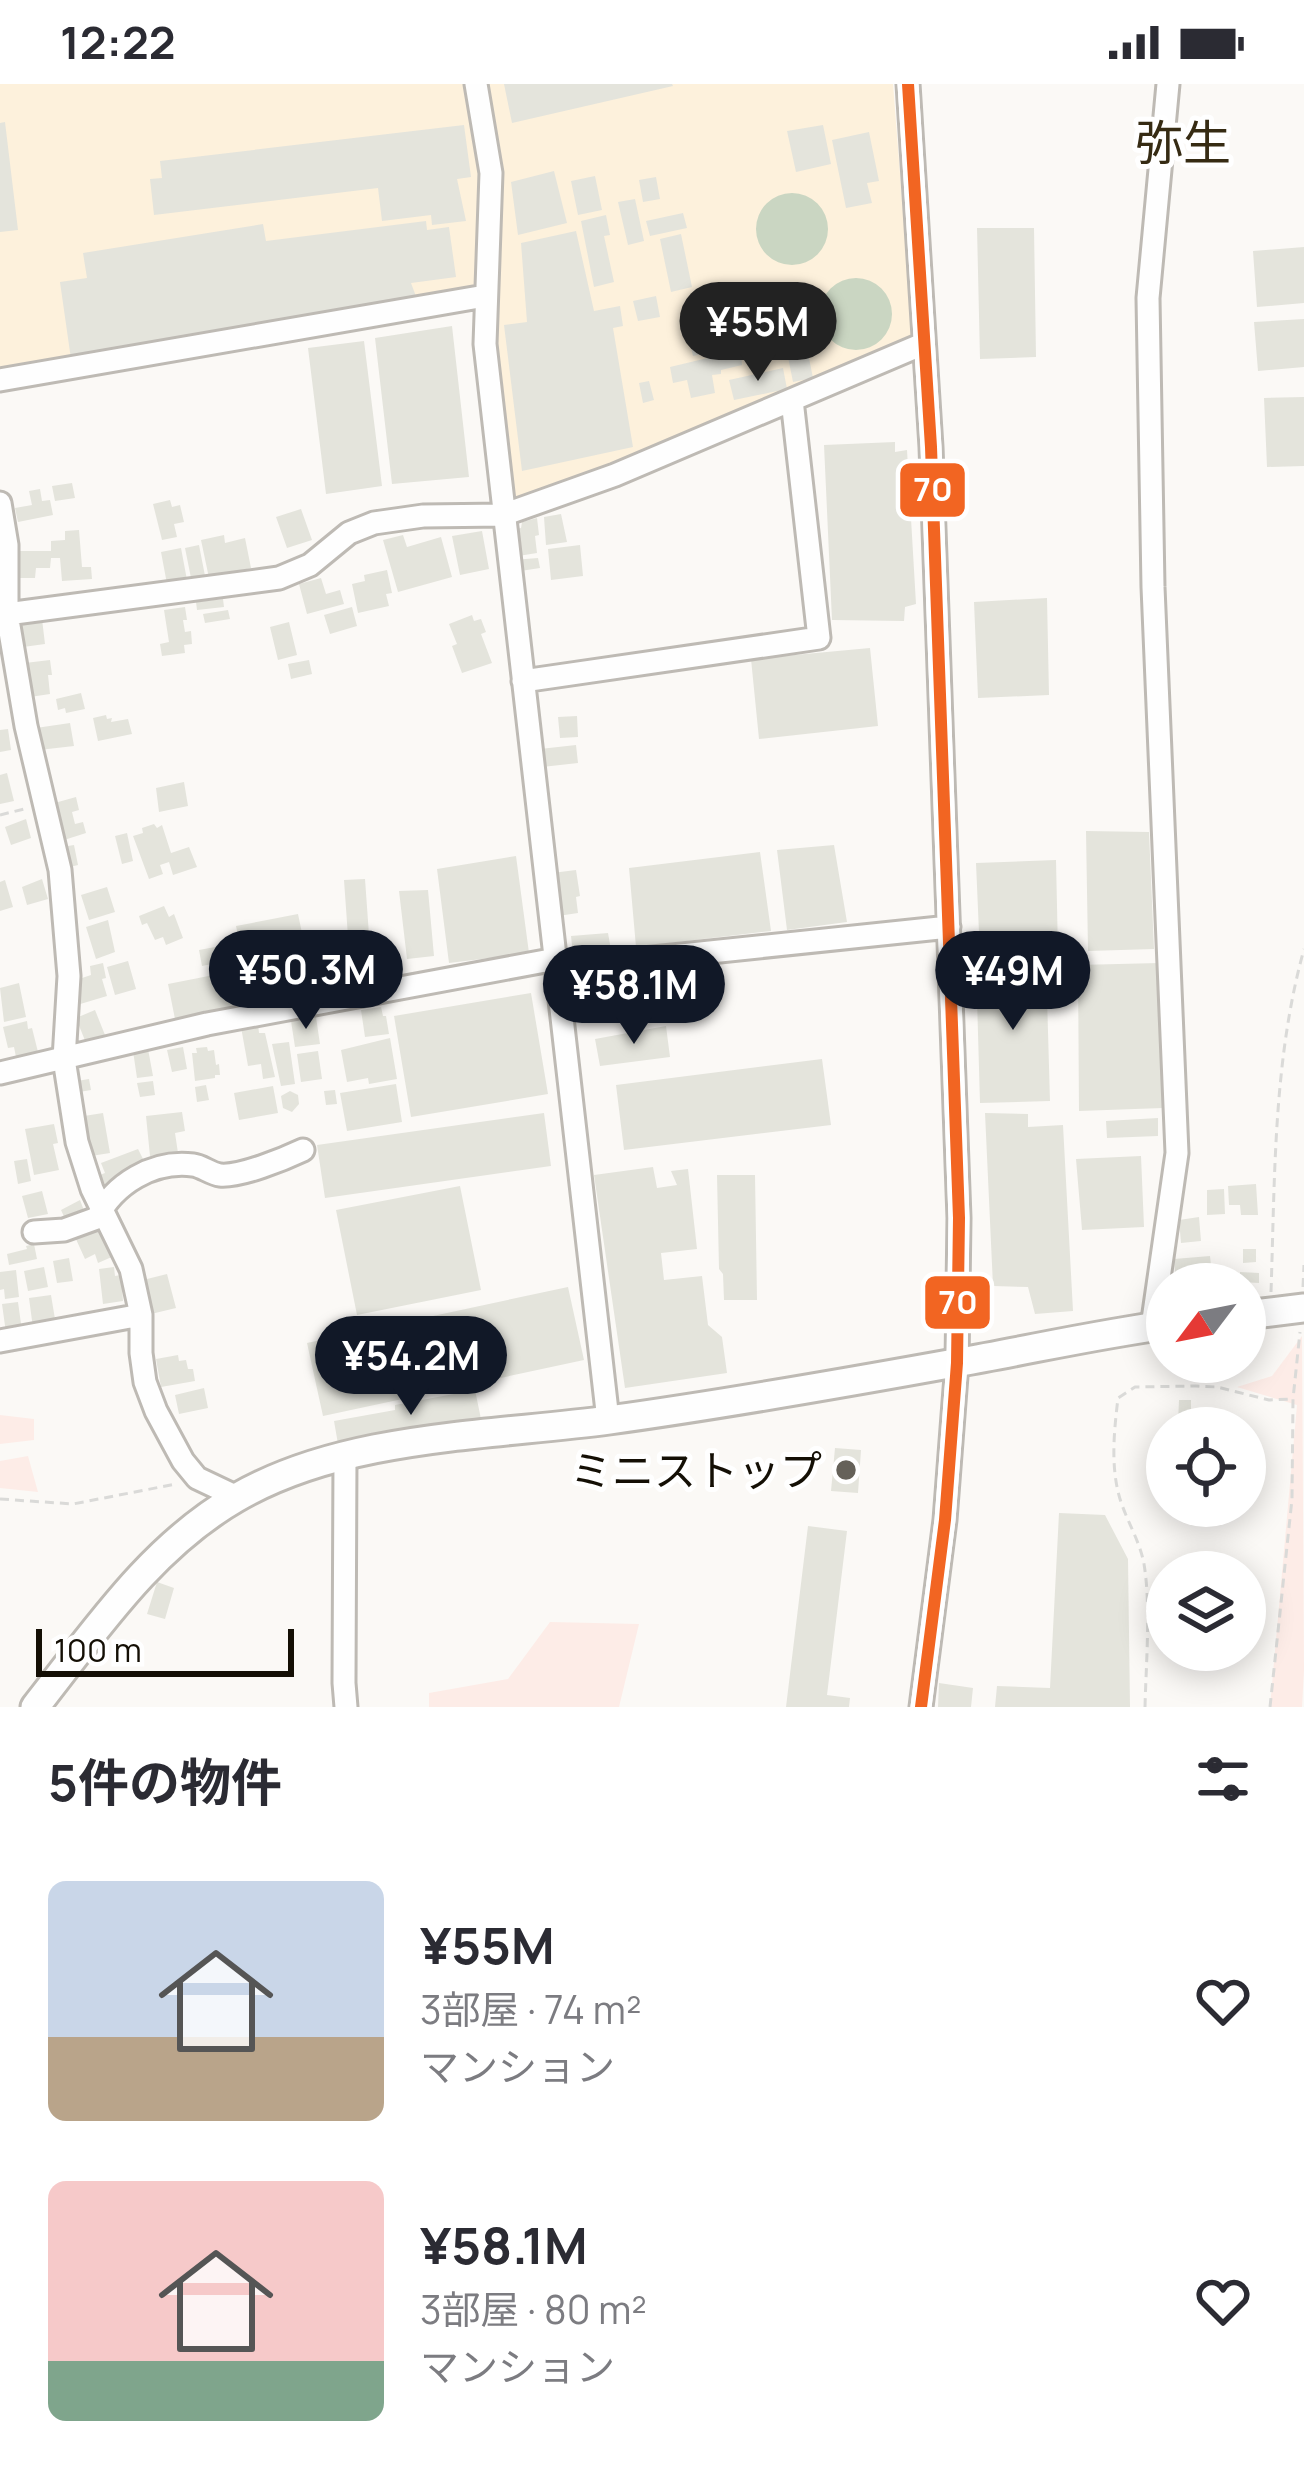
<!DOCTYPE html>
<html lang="ja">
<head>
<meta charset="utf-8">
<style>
	:root { --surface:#fff; --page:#f2f2f3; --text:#2b2b33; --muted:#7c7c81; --accent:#111827 }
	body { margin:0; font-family:Manrope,"Noto Sans JP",sans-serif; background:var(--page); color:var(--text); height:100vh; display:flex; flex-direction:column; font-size:45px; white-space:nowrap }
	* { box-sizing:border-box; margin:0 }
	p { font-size:39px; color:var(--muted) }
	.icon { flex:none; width:66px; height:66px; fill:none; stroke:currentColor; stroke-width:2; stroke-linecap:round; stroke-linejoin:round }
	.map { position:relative; height:1623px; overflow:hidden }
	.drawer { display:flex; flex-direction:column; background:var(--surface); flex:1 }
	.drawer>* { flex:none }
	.needle { width:78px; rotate:238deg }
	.buttons { position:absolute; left:1146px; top:1179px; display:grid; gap:24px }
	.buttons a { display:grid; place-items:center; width:120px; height:120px; border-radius:50%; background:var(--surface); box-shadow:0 6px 30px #0003; font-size:60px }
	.scale { position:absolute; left:36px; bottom:30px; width:258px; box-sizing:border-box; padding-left:12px; border:6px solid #140f05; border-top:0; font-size:33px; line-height:42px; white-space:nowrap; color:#140f05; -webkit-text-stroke:9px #fff; paint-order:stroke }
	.price { position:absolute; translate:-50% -102px; padding:0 27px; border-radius:42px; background:var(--accent); color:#fff; font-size:39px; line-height:78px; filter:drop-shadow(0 3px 6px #0008) }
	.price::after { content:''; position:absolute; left:50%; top:72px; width:36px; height:27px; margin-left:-18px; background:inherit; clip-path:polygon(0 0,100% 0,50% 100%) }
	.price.on { background:#222; color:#fff }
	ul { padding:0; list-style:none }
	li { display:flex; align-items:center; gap:36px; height:300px; padding:0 48px }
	li span { display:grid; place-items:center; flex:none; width:336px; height:240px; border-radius:18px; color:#555 }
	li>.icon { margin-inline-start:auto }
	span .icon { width:144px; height:144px; fill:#fffc; stroke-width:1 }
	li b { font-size:51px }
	h2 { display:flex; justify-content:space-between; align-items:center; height:144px; padding:0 48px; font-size:51px }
	.status { display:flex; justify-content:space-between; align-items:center; height:84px; padding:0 60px; background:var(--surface); direction:ltr }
	.status svg { height:33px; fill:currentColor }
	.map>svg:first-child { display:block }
	.built { fill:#fdf1dc }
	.green { fill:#fdece7 }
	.water { fill:#cad6c2 }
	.building { fill:#e4e4dc }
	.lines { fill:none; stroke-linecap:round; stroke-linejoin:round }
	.minor-casing { stroke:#bebab4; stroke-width:27 }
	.major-casing { stroke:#bebab4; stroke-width:33 }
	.path { stroke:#dadad8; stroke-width:3; stroke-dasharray:9 6; stroke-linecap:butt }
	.minor { stroke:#fefefe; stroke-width:21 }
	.major { stroke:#fefefe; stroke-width:27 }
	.bus-1-casing { stroke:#fff; stroke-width:21 }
	.bus-1 { stroke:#f26522; stroke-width:12 }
	.poi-dot { fill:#656159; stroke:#fff; stroke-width:4.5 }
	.labels { text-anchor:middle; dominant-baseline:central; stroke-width:10; stroke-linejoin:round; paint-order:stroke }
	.poi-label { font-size:42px; fill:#140f05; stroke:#fff; text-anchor:end }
	.quarter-label { font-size:48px; fill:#362b13; stroke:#fff }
	.line-badge { stroke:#fff; stroke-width:4.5 }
	.badge-label { font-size:33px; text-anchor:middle; font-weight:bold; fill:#fff }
</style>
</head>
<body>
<div class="status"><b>12:22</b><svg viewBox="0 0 49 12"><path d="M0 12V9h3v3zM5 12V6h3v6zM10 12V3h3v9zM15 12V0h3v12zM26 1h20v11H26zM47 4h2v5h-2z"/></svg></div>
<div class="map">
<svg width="1304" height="1623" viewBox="0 0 1304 1623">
	<rect width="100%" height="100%" fill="#fbf9f6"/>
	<!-- built -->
	<path class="built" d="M 0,0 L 893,0 L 913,256 L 503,431 L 474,222 L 0,296 Z"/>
	<!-- green -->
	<path class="green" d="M 1302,1252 L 1304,1586 L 1302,1623 L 1270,1623 L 1297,1321 L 1237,1303 L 1272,1292 Z
		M 0,1331 L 34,1335 L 34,1356 L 0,1360 Z
		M 28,1372 L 38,1408 L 0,1404 L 0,1377 Z
		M 550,1538 L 639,1540 L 619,1623 L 429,1623 L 429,1609 L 508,1595 Z"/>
	<!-- water -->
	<path class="water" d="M756 145a36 36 0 1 1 72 0a36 36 0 1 1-72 0Z
		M820 230a36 36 0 1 1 72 0a36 36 0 1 1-72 0Z"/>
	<!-- building -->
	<path class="building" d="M 504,0 L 672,0 L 673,2 L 512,39 Z
		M 5,38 L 18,146 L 0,148 L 0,39 Z
		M 464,41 L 471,93 L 457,95 L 466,137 L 432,141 L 431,131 L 382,137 L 378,104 L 154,131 L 150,95 L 162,94 L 160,77 Z
		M 823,41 L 831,80 L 796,88 L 787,47 Z
		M 869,48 L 879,97 L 867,99 L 872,119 L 846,124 L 832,56 Z
		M 554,87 L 567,139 L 518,151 L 511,98 Z
		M 595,92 L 602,126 L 578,131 L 571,97 Z
		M 656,93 L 660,115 L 643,118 L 639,96 Z
		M 635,115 L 644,157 L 628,161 L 618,118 Z
		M 683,129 L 687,144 L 650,152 L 646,137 Z
		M 606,131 L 610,151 L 604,152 L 614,198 L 594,203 L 581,137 Z
		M 426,137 L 427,146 L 449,143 L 456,193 L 411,199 L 417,215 L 368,221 L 71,275 L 60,198 L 87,194 L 83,169 L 263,140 L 266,157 Z
		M 977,144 L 1034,144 L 1036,273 L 980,275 Z
		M 576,147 L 594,227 L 620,222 L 623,242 L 613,244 L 633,363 L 522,387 L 504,241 L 527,238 L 521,159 Z
		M 681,150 L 692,203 L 671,208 L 660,155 Z
		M 1304,163 L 1304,219 L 1257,223 L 1253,167 Z
		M 656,212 L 660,233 L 638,237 L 633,217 Z
		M 781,227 L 786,251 L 768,255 L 763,230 Z
		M 748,232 L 753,259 L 735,263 L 730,235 Z
		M 1304,235 L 1304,283 L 1258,287 L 1254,238 Z
		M 452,242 L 469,393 L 392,400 L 375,254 Z
		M 727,246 L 731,264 L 693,272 L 689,254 Z
		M 805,254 L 813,294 L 793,298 L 785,258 Z
		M 364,257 L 382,402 L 326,410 L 308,264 Z
		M 741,270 L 742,281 L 721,286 L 721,290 L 712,291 L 715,309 L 691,314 L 687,296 L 673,299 L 670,283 L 716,272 L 717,276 Z
		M 783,284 L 787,305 L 734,316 L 729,296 Z
		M 649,297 L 654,316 L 643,319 L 639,299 Z
		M 1304,313 L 1304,382 L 1267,383 L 1264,314 Z
		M 895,358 L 895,368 L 907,366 L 916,520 L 905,523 L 904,537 L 832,536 L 824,361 Z
		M 72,399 L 75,414 L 55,417 L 52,402 Z
		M 40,405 L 42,417 L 50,416 L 53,431 L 18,438 L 15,424 L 32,421 L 29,407 Z
		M 170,416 L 172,423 L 180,421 L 184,438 L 174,440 L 177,453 L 162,456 L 153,420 Z
		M 301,425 L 312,456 L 287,464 L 276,433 Z
		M 561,430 L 567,458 L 546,461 L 544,433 Z
		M 537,434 L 539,451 L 535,452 L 537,469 L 512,473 L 510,446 L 521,444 L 522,438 Z
		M 79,446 L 82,483 L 91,483 L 92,495 L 62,497 L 60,474 L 51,474 L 50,484 L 36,484 L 35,494 L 18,494 L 19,467 L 51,467 L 51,457 L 65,456 L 65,447 Z
		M 482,447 L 489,485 L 460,491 L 452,452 Z
		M 224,451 L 225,459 L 245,454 L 251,484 L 209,494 L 201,456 Z
		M 403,451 L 407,463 L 441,453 L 452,493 L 398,508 L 383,456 Z
		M 199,461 L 206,497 L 192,499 L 185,464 Z
		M 580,461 L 583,492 L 551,496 L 548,465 Z
		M 181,464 L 187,496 L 167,500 L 161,468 Z
		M 538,474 L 540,484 L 514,488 L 513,476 Z
		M 387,486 L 392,509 L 386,510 L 389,522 L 358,529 L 352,500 L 365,497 L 364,491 Z
		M 321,494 L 326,510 L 340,506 L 344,520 L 307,530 L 299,500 Z
		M 1047,514 L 1049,611 L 978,614 L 974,518 Z
		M 223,515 L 224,523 L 197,526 L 196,518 Z
		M 185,523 L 187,536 L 183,536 L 185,548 L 191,547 L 192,560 L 184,561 L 185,569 L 162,572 L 160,560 L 169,558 L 164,526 Z
		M 352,523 L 357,542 L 330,550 L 324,531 Z
		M 228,526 L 230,535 L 205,539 L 203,530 Z
		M 472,531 L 474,537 L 481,535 L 486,548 L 481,550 L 492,579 L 462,589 L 452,562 L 457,560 L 449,540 Z
		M 42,535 L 45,560 L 23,563 L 20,538 Z
		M 289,538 L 297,571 L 278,576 L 270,543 Z
		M 870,564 L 878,642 L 759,655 L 751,575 Z
		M 50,576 L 52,591 L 48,591 L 50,610 L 30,613 L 25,579 Z
		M 309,576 L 312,590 L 291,595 L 288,580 Z
		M 81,609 L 85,625 L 66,629 L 65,624 L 58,626 L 56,615 Z
		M 106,631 L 107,635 L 112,634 L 111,638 L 128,635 L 132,650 L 98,657 L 93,634 Z
		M 577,632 L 578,653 L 560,654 L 558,633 Z
		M 70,639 L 74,662 L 39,666 L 36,644 Z
		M 8,645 L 11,666 L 0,668 L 0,646 Z
		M 576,661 L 578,679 L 542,683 L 540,665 Z
		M 7,689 L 14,717 L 0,720 L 0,691 Z
		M 184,698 L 188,722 L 159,728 L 156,704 Z
		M 76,713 L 79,726 L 72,728 L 75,740 L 83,738 L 86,749 L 61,757 L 51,720 Z
		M 26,735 L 31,754 L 11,761 L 5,743 Z
		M 154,740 L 157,744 L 162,741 L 171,769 L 189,763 L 197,783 L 173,791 L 169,778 L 160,781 L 163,790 L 149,795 L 133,752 L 143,749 L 142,744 Z
		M 1086,747 L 1149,748 L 1154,865 L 1088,867 Z
		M 127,749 L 133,777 L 122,780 L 115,752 Z
		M 74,761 L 78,781 L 66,784 L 62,763 Z
		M 834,761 L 847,838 L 787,846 L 777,766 Z
		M 760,768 L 771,847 L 636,863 L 629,784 Z
		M 516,772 L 529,869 L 449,879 L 437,785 Z
		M 1056,776 L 1058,868 L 980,872 L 976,779 Z
		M 576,786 L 580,812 L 576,813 L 578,829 L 558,832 L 552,789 Z
		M 42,795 L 48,815 L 27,821 L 22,803 Z
		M 365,795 L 371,879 L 350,881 L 344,796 Z
		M 5,796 L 13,823 L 0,827 L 0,798 Z
		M 107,803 L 115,828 L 89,836 L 81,811 Z
		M 428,806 L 434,872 L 407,875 L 399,807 Z
		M 164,822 L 169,833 L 174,830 L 183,854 L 166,861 L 163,853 L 155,856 L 147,839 L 142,841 L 139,832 Z
		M 298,830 L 307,873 L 283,878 L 290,912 L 175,935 L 168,900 L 229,888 L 223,856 L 238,852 L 236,842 Z
		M 108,836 L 115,868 L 96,875 L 86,843 Z
		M 608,849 L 611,866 L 573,871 L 571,852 Z
		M 215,863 L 217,879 L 202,882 L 199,866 Z
		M 128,877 L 136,905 L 115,911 L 107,883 Z
		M 1046,878 L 1050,1017 L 980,1019 L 976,880 Z
		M 103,879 L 106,894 L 102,895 L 107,912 L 77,921 L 76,896 L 91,891 L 90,882 Z
		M 1159,879 L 1163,1024 L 1079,1027 L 1078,881 Z
		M 19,899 L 26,933 L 4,938 L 0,904 Z
		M 531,909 L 548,1010 L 411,1033 L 394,932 Z
		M 381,923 L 383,932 L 386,932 L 389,950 L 365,953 L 361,926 Z
		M 95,926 L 105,951 L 86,959 L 76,934 Z
		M 316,933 L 320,960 L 295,963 L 291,937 Z
		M 27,937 L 28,945 L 32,944 L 38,968 L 16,973 L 14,963 L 8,964 L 3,943 Z
		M 258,940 L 259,949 L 265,949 L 275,993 L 263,995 L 261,980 L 248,982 L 241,943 Z
		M 666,942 L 670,973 L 600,982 L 595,955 Z
		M 390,954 L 397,995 L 369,1000 L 368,994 L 347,998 L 341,966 Z
		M 289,958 L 295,1000 L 281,1002 L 272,960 Z
		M 183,963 L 187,985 L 172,988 L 167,966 Z
		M 207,963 L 208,967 L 214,966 L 216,981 L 219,980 L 220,991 L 215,991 L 215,994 L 195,997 L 192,969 L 197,969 L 196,964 Z
		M 148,965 L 153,992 L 137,994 L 133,967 Z
		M 318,967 L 322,995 L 301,998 L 297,970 Z
		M 822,975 L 831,1041 L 624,1066 L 616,1001 Z
		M 89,995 L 91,1006 L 79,1008 L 77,997 Z
		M 153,997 L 155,1011 L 140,1013 L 137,999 Z
		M 396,1000 L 402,1038 L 347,1047 L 340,1009 Z
		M 206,1001 L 209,1016 L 197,1018 L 195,1003 Z
		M 273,1002 L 278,1029 L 239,1036 L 234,1009 Z
		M 335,1006 L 337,1020 L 326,1021 L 324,1007 Z
		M 290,1007 L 298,1011 L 299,1020 L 292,1028 L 283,1024 L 281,1012 Z
		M 182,1028 L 185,1047 L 175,1049 L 178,1069 L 150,1072 L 146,1032 Z
		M 103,1029 L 110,1069 L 91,1072 L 84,1032 Z
		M 544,1029 L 551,1082 L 325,1114 L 317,1061 Z
		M 985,1029 L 1028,1030 L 1028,1043 L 1063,1041 L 1073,1227 L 1035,1230 L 1028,1203 L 993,1202 Z
		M 1158,1034 L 1158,1052 L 1107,1054 L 1106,1037 Z
		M 54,1040 L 58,1059 L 53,1060 L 59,1086 L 34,1091 L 25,1045 Z
		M 138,1065 L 146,1081 L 114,1093 L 117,1097 L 107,1110 L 100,1091 L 105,1089 L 101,1079 Z
		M 1141,1072 L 1144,1143 L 1082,1146 L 1076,1075 Z
		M 27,1075 L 31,1097 L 18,1100 L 14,1077 Z
		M 653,1083 L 657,1104 L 677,1101 L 671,1087 L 688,1085 L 697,1165 L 661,1169 L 664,1196 L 702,1192 L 708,1241 L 722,1253 L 727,1289 L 625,1304 L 594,1091 Z
		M 717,1091 L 755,1091 L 757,1216 L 724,1216 L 723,1190 L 719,1185 Z
		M 1256,1100 L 1258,1131 L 1241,1131 L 1240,1121 L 1229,1121 L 1228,1102 Z
		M 460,1102 L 481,1206 L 357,1231 L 336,1126 Z
		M 1224,1105 L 1225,1130 L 1207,1131 L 1207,1106 Z
		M 42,1107 L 48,1130 L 28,1134 L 22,1112 Z
		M 80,1116 L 85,1129 L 66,1137 L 61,1126 Z
		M 1199,1133 L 1201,1157 L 1181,1159 L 1179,1136 Z
		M 96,1144 L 100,1147 L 102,1144 L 106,1152 L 102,1154 L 114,1172 L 98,1179 L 95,1170 L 85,1175 L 75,1153 Z
		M 34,1160 L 37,1175 L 9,1181 L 7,1170 L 27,1165 L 26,1162 Z
		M 1243,1165 L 1256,1165 L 1256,1178 L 1243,1179 Z
		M 1210,1172 L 1213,1200 L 1176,1200 L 1174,1175 Z
		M 69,1174 L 73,1197 L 57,1199 L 53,1177 Z
		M 44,1183 L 48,1203 L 28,1207 L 24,1187 Z
		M 114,1183 L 115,1192 L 121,1191 L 123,1217 L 103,1220 L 99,1185 Z
		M 16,1186 L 19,1213 L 5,1215 L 4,1205 L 0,1206 L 0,1188 Z
		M 1240,1188 L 1259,1189 L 1259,1199 L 1240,1198 Z
		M 167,1190 L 176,1224 L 151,1230 L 143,1196 Z
		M 568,1203 L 584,1276 L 323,1332 L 307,1259 Z
		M 51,1211 L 56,1241 L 33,1244 L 29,1214 Z
		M 18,1218 L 22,1247 L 6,1249 L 2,1220 Z
		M 178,1271 L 179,1277 L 186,1276 L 188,1285 L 193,1285 L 195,1297 L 161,1303 L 156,1275 Z
		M 204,1304 L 208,1324 L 179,1330 L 175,1311 Z
		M 475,1306 L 481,1335 L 338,1360 L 334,1337 L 395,1326 L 395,1321 Z
		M 1179,1316 L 1191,1316 L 1191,1344 L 1172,1344 L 1172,1339 L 1178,1338 Z
		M 835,1364 L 861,1366 L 858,1409 L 831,1407 Z
		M 1059,1429 L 1105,1431 L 1128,1475 L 1130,1623 L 995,1623 L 997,1602 L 1050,1604 Z
		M 808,1442 L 847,1447 L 827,1611 L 850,1614 L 849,1623 L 786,1623 Z
		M 157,1498 L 174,1504 L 165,1535 L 147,1530 Z
		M 939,1599 L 973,1604 L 971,1623 L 938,1623 Z"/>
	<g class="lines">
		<defs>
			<path id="minor" d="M 476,0 L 491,89 L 485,260 L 608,1336
				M 908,0 L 931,363 L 959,1134 L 957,1279 L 945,1436 L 921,1623
				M 0,296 L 485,212
				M 0,419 L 7,461 L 7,530 L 0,531
				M 523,597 L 819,554 L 792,316
				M 557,884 L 949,843
				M 0,989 L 207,940 L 556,875
				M 34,1148 L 64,1146 L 97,1134 C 114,1100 153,1076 193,1081 C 202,1082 211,1090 220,1091 C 240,1093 284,1075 303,1066
				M 1152,1243 L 1177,1069 L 1153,503 L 1148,214 L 1168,0
				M 0,1257 L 141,1231
				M 345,1373 L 344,1599 L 346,1623
				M 237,1413 L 197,1394 L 183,1377 L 156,1327 L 145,1298 L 141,1269 L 141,1231 L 131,1185 L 92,1105 L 77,1058 L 64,975 L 69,892 L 60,786 L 26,642 L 7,530 L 279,494 L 310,481 L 349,449 L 374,439 L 423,432 L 503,431 L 615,391 L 923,260"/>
			<path id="major" d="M 1245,1231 L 1304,1224
				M 35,1623 C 95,1547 151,1463 236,1414 C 344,1351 489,1352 609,1336 C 726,1320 844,1299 960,1278 C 1029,1266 1098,1250 1167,1241"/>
		</defs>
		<!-- minor casing -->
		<use href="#minor" class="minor-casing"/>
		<!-- major casing -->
		<use href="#major" class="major-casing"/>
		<!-- path -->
		<path class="path" d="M 0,731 L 24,725
			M 1303,1203 L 1304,1181
			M 1271,1208 C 1275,1093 1273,977 1304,865
			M 0,1415 L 73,1420 L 176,1400
			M 1145,1623 C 1146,1580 1151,1522 1144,1480 C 1140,1458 1128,1439 1121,1418 C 1110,1385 1114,1348 1118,1314 L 1135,1303 L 1196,1302 L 1217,1303 L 1269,1316 L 1293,1315
			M 1270,1623 L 1292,1415 L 1293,1315 L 1300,1248"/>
		<!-- minor -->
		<use href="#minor" class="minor"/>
		<!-- major -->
		<use href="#major" class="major"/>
		<defs>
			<path id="bus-1" d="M 908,0 L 931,363 L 959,1134 L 957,1279 L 945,1436 L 921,1623"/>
		</defs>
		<!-- bus-1 casing -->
		<use href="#bus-1" class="bus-1-casing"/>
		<!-- bus-1 -->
		<use href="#bus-1" class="bus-1"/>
	</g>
	<!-- markers -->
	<circle class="poi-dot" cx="846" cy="1386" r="12"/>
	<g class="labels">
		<!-- poi labels -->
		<g class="poi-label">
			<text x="822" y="1386">ミニストップ</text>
		</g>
		<!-- quarter labels -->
		<g class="quarter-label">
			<text x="1183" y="57">弥生</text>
		</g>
	</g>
	<g class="line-badge">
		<rect x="898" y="377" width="69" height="58" rx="12" fill="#f26522"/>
		<rect x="923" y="1190" width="69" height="57" rx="12" fill="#f26522"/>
	</g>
	<g class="badge-label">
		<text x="933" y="417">70</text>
		<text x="958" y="1230">70</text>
	</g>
</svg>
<div class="buttons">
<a><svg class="needle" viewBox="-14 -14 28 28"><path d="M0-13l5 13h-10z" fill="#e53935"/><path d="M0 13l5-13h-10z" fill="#7c7c81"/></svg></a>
<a><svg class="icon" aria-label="locate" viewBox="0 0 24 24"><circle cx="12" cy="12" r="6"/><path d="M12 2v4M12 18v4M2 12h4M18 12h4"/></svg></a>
<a><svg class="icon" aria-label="layers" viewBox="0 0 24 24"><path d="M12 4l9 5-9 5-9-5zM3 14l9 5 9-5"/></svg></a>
</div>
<div class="scale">100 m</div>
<b class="price on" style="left:758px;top:300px">¥55M</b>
<b class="price" style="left:306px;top:948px">¥50.3M</b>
<b class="price" style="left:1013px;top:949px">¥49M</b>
<b class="price" style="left:634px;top:963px">¥58.1M</b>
<b class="price" style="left:411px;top:1334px">¥54.2M</b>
</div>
<section class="drawer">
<h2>5件の物件<svg class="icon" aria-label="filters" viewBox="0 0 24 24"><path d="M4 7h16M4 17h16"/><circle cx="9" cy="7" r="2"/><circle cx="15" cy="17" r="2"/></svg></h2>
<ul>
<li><span style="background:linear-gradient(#c9d6e8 65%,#b9a48a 0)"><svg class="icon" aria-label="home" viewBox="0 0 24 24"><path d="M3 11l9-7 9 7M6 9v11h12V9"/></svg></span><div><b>¥55M</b><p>3部屋 · 74 m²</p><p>マンション</p></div><svg class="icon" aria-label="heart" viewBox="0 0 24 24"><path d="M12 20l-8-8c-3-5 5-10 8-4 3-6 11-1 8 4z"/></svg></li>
<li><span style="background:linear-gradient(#f6c9c9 75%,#7fa58c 0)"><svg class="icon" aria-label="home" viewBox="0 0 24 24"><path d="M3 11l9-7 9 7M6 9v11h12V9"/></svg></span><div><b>¥58.1M</b><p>3部屋 · 80 m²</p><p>マンション</p></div><svg class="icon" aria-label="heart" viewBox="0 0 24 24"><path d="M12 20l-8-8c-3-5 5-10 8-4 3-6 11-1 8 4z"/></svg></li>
</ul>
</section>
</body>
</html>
